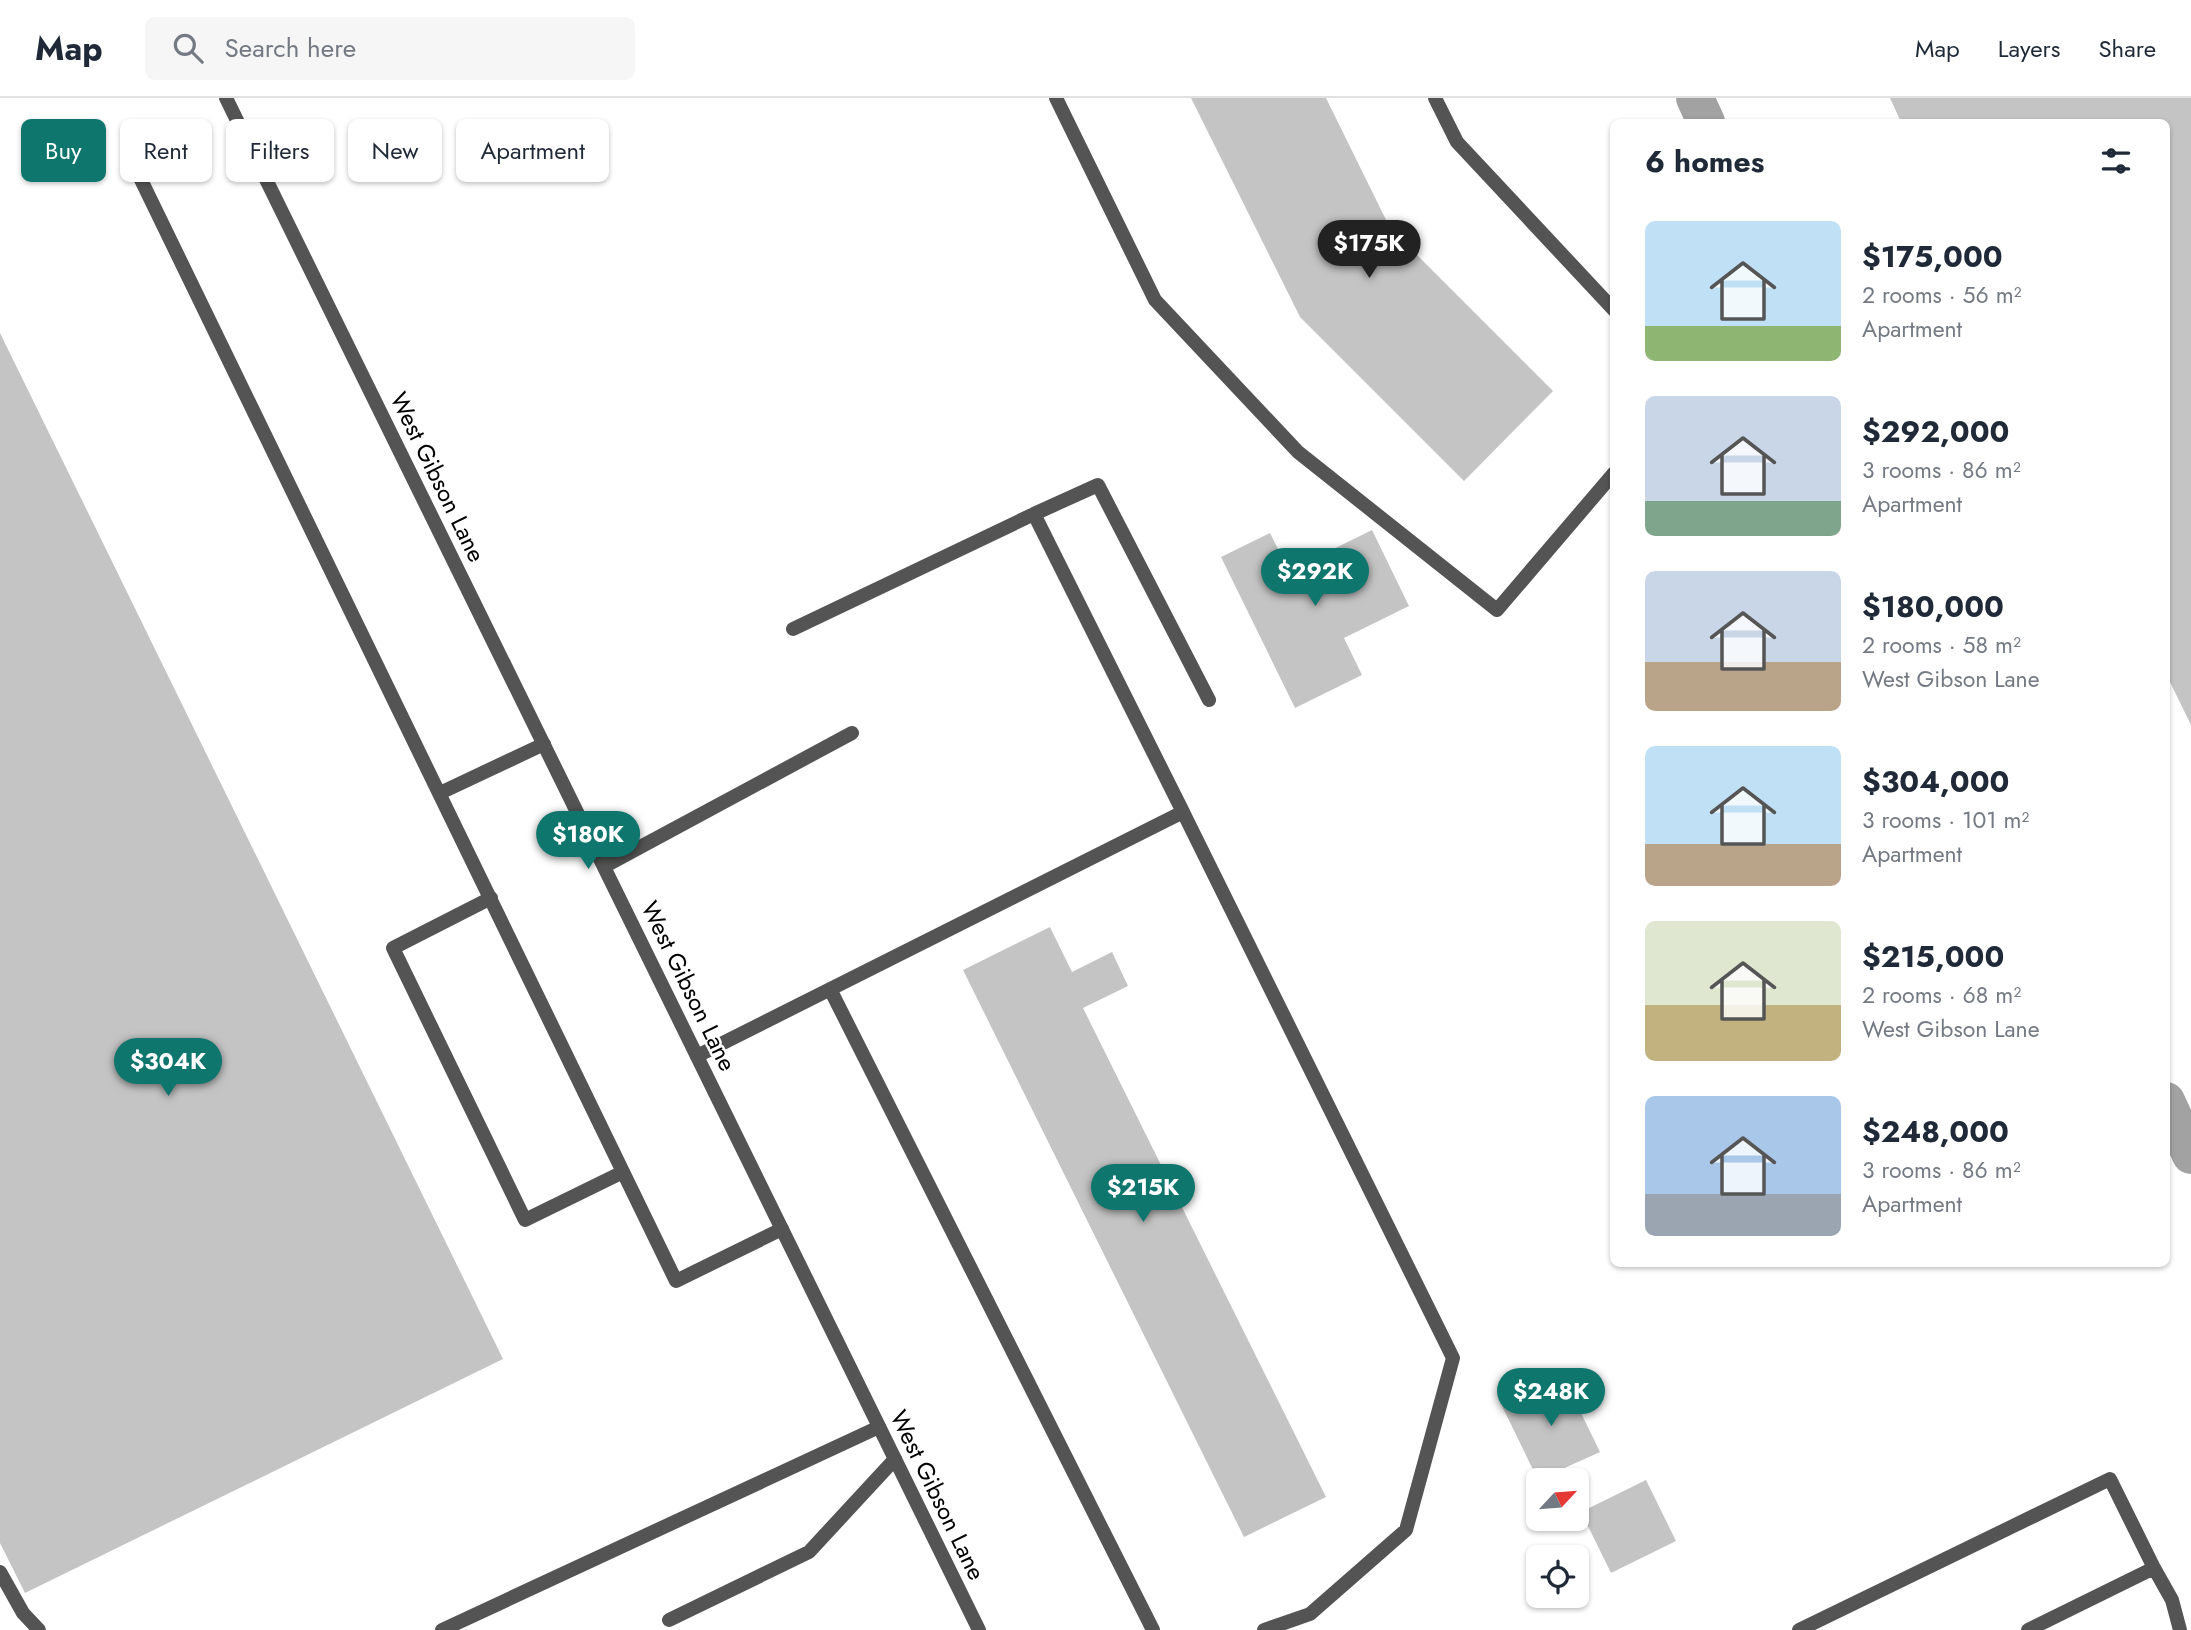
<!DOCTYPE html>
<html lang="en">
<head>
<meta charset="utf-8">
<style>
	:root { --surface:#fff; --page:#f6f6f7; --text:#1f2937; --muted:#747a83; --line:#e0e1e3; --accent:#0f766e }
	body { margin:0; font-family:Jost,sans-serif; background:var(--page); color:var(--text); height:100vh; display:flex; flex-direction:column; font-size:26px; white-space:nowrap }
	* { box-sizing:border-box; margin:0 }
	p { font-size:23px; color:var(--muted) }
	.icon { flex:none; width:38px; height:38px; fill:none; stroke:currentColor; stroke-width:2; stroke-linecap:round; stroke-linejoin:round }
	.map { position:relative; flex:1; overflow:hidden }
	.side { position:absolute; left:1610px; top:21px; width:560px; height:1148px; display:flex; flex-direction:column; background:var(--surface); border-radius:10px; box-shadow:0 2px 5px #0004 }
	.side>* { flex:none }
	.guide { position:absolute; left:21px; top:21px; width:665px; height:63px; display:flex; gap:14px }
	.needle { width:46px; rotate:64deg }
	.tools { position:absolute; left:1526px; top:1370px; display:grid; gap:14px }
	.tools a { display:grid; place-items:center; width:63px; height:63px; border-radius:10px; background:var(--surface); box-shadow:0 2px 5px #0004; font-size:35px }
	.price { position:absolute; translate:-50% -60px; padding:0 16px; border-radius:24px; background:var(--accent); color:#fff; font-size:23px; line-height:46px; filter:drop-shadow(0 2px 4px #0008) }
	.price::after { content:''; position:absolute; left:50%; top:42px; width:21px; height:16px; margin-left:-10px; background:inherit; clip-path:polygon(0 0,100% 0,50% 100%) }
	.price.current { background:#222; color:#fff }
	ul { padding:0; list-style:none }
	li { display:flex; align-items:center; gap:21px; height:175px; padding:0 35px }
	li span { display:grid; place-items:center; flex:none; width:196px; height:140px; border-radius:10px; color:#555 }
	li>.icon { margin-inline-start:auto }
	span .icon { width:84px; height:84px; fill:#fffc; stroke-width:1 }
	li b { font-size:30px }
	h2 { display:flex; justify-content:space-between; align-items:center; height:84px; padding:0 35px; font-size:30px }
	.tag { padding:0 24px; border-radius:10px; background:var(--surface); box-shadow:0 2px 5px #0004; font-size:24px; line-height:63px }
	.tag.current { background:var(--accent); color:#fff }
	header { display:flex; align-items:center; gap:42px; box-sizing:border-box; height:98px; padding:0 35px; background:var(--surface); border-bottom:2px solid var(--line) }
	header strong { font-size:33px }
	nav { display:flex; gap:38px; margin-inline-start:auto; font-size:24px }
	.search { width:490px; height:63px; background:var(--page); display:flex; align-items:center; gap:18px; box-sizing:border-box; padding:0 24px; border-radius:10px; color:var(--muted); font-size:26px }
	.map>svg:first-child { display:block }
	.lines { fill:none; stroke-linecap:round; stroke-linejoin:round }
	.canal { stroke:#a2a2a2; stroke-width:38 }
	.building { fill:#c4c4c4 }
	.service { stroke:#545454; stroke-width:14 }
	.minor { stroke:#545454; stroke-width:14 }
	.labels { text-anchor:middle; dominant-baseline:central; stroke-width:5; stroke-linejoin:round; paint-order:stroke }
	.street-label { font-size:24px; fill:#000; stroke:#fff }
</style>
</head>
<body>
<header>
<strong>Map</strong>
<div class="search"><svg class="icon" aria-label="search" viewBox="0 0 24 24"><circle cx="10" cy="10" r="6"/><path d="M15 15l6 6"/></svg>Search here</div>
<nav><a>Map</a><a>Layers</a><a>Share</a></nav>
</header>
<div class="map">
<svg width="2191" height="1532" viewBox="0 0 2191 1532">
	<rect width="100%" height="100%" fill="#fff"/>
	<g class="lines">
		<!-- canal -->
		<path class="canal" d="M 1695,0 L 1706,24
			M 2166,1003 L 2191,1057"/>
	</g>
	<!-- building -->
	<path class="building" d="M 1191,0 L 1326,0 L 1390,130 L 1553,293 L 1464,383 L 1300,219 Z
		M 1890,0 L 2191,0 L 2191,627 L 2166,576 L 2166,24 L 1901,24 Z
		M 0,235 L 503,1261 L 25,1495 L 0,1445 Z
		M 1372,432 L 1409,508 L 1344,540 L 1362,577 L 1295,610 L 1221,459 L 1270,435 L 1289,473 Z
		M 1050,829 L 1072,874 L 1112,854 L 1128,888 L 1083,910 L 1326,1399 L 1244,1439 L 963,872 Z
		M 1563,1278 L 1600,1354 L 1538,1382 L 1502,1308 Z
		M 1646,1382 L 1676,1443 L 1611,1475 L 1581,1414 Z"/>
	<g class="lines">
		<!-- service -->
		<path class="service" d="M 1056,0 L 1155,202 L 1298,354 L 1497,512 L 1614,375
			M 1435,0 L 1457,44 L 1614,212
			M 129,57 L 676,1183 L 782,1131
			M 793,531 L 1034,416
			M 440,695 L 544,646
			M 1183,714 L 1034,416 L 1098,387 L 1209,602
			M 605,768 L 852,635
			M 491,800 L 393,850 L 525,1122 L 623,1074
			M 830,891 L 1153,1532
			M 697,958 L 1183,714 L 1453,1260 L 1406,1432 L 1310,1516 L 1264,1532
			M 2154,1470 L 2172,1502 L 2180,1532
			M 0,1474 L 23,1515 L 39,1532
			M 669,1522 L 809,1454 L 895,1361
			M 442,1532 L 879,1329
			M 1799,1532 L 2110,1381 L 2154,1470 L 2028,1532"/>
		<!-- minor -->
		<path class="minor" d="M 226,0 L 979,1532"/>
	</g>
	<g class="labels">
		<!-- street labels -->
		<g class="street-label">
			<text transform="translate(438 379) rotate(64)">West Gibson Lane</text>
			<text transform="translate(689 888) rotate(64)">West Gibson Lane</text>
			<text transform="translate(938 1397) rotate(64)">West Gibson Lane</text>
		</g>
	</g>
</svg>
<div class="tools">
<a><svg class="needle" viewBox="-14 -14 28 28"><path d="M0-13l5 13h-10z" fill="#e53935"/><path d="M0 13l5-13h-10z" fill="#747a83"/></svg></a>
<a><svg class="icon" aria-label="locate" viewBox="0 0 24 24"><circle cx="12" cy="12" r="6"/><path d="M12 2v4M12 18v4M2 12h4M18 12h4"/></svg></a>
</div>
<b class="price current" style="left:1369px;top:182px">$175K</b>
<b class="price" style="left:1315px;top:510px">$292K</b>
<b class="price" style="left:588px;top:773px">$180K</b>
<b class="price" style="left:168px;top:1000px">$304K</b>
<b class="price" style="left:1143px;top:1126px">$215K</b>
<b class="price" style="left:1551px;top:1330px">$248K</b>
<div class="guide">
<a class="tag current">Buy</a>
<a class="tag">Rent</a>
<a class="tag">Filters</a>
<a class="tag">New</a>
<a class="tag">Apartment</a>
</div>
<section class="side">
<h2>6 homes<svg class="icon" aria-label="filters" viewBox="0 0 24 24"><path d="M4 7h16M4 17h16"/><circle cx="9" cy="7" r="2"/><circle cx="15" cy="17" r="2"/></svg></h2>
<ul>
<li><span style="background:linear-gradient(#bfe0f5 75%,#8fb573 0)"><svg class="icon" aria-label="home" viewBox="0 0 24 24"><path d="M3 11l9-7 9 7M6 9v11h12V9"/></svg></span><div><b>$175,000</b><p>2 rooms · 56 m²</p><p>Apartment</p></div></li>
<li><span style="background:linear-gradient(#c9d6e8 75%,#7fa58c 0)"><svg class="icon" aria-label="home" viewBox="0 0 24 24"><path d="M3 11l9-7 9 7M6 9v11h12V9"/></svg></span><div><b>$292,000</b><p>3 rooms · 86 m²</p><p>Apartment</p></div></li>
<li><span style="background:linear-gradient(#c9d6e8 65%,#b9a48a 0)"><svg class="icon" aria-label="home" viewBox="0 0 24 24"><path d="M3 11l9-7 9 7M6 9v11h12V9"/></svg></span><div><b>$180,000</b><p>2 rooms · 58 m²</p><p>West Gibson Lane</p></div></li>
<li><span style="background:linear-gradient(#bfe0f5 70%,#b9a48a 0)"><svg class="icon" aria-label="home" viewBox="0 0 24 24"><path d="M3 11l9-7 9 7M6 9v11h12V9"/></svg></span><div><b>$304,000</b><p>3 rooms · 101 m²</p><p>Apartment</p></div></li>
<li><span style="background:linear-gradient(#dfe7d0 60%,#c2b280 0)"><svg class="icon" aria-label="home" viewBox="0 0 24 24"><path d="M3 11l9-7 9 7M6 9v11h12V9"/></svg></span><div><b>$215,000</b><p>2 rooms · 68 m²</p><p>West Gibson Lane</p></div></li>
<li><span style="background:linear-gradient(#a9c7e8 70%,#9aa5b1 0)"><svg class="icon" aria-label="home" viewBox="0 0 24 24"><path d="M3 11l9-7 9 7M6 9v11h12V9"/></svg></span><div><b>$248,000</b><p>3 rooms · 86 m²</p><p>Apartment</p></div></li>
</ul>
</section>
</div>
</body>
</html>
